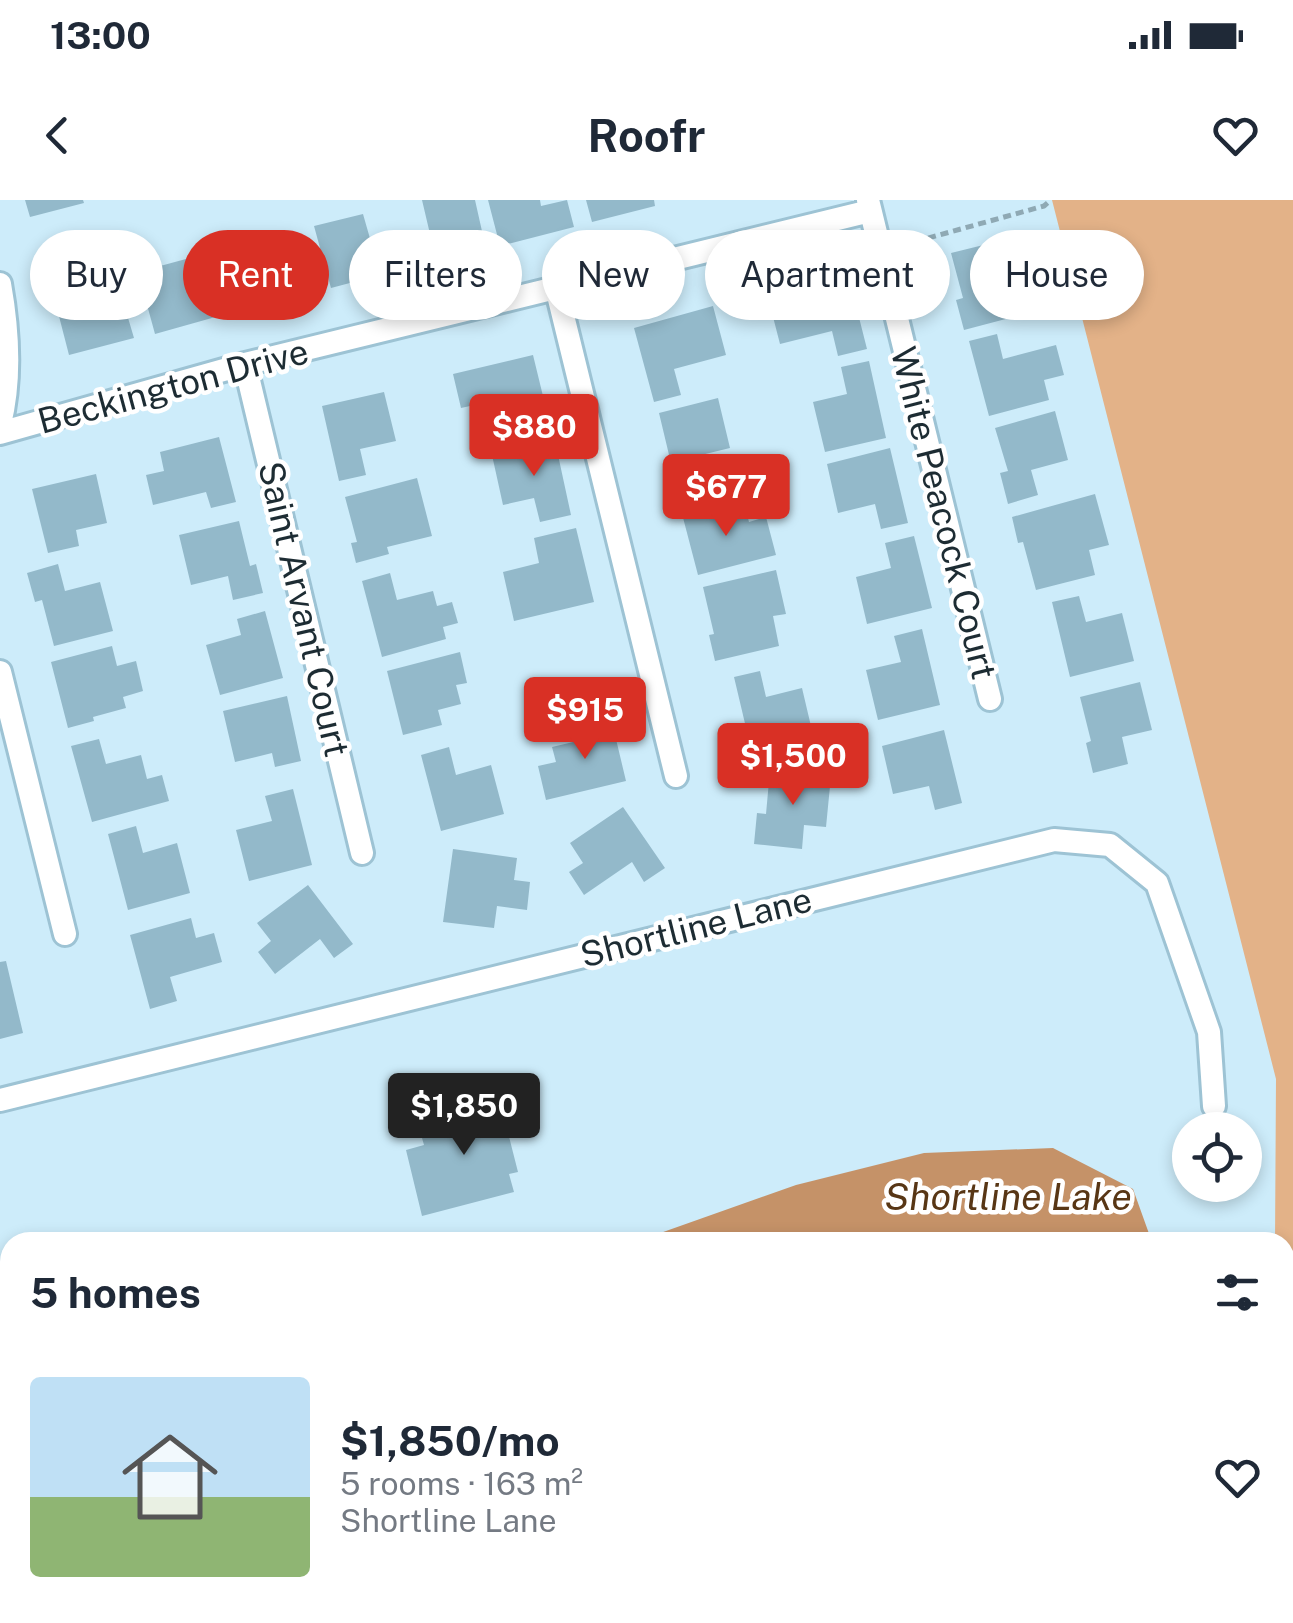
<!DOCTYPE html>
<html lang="en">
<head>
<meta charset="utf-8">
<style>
	:root { --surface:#fff; --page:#f6f6f7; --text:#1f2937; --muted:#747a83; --accent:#d93025 }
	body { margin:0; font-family:"Public Sans",sans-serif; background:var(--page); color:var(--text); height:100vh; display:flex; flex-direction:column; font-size:38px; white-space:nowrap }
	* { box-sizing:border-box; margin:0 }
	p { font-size:32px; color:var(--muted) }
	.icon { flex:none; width:55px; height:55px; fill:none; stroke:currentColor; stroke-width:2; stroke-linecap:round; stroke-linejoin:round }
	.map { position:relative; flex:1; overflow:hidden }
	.panel { position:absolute; left:0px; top:1032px; width:1295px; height:392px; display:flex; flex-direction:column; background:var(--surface); border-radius:30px 30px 0 0; box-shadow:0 5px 15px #0003 }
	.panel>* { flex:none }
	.top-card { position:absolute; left:30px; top:30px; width:1235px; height:90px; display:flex; gap:20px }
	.tools { position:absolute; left:1172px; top:912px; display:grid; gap:20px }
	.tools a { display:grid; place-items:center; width:90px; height:90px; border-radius:50%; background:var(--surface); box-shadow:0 5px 15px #0003; font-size:50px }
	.price { position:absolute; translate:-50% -85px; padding:0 22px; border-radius:10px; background:var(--accent); color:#fff; font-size:32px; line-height:65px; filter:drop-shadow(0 2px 5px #0008) }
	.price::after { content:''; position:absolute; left:50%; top:60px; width:30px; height:22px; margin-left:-15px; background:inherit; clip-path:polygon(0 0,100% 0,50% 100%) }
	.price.selected { background:#222; color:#fff }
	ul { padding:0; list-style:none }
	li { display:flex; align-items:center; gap:30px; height:250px; padding:0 30px }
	li span { display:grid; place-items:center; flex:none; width:280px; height:200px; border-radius:10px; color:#555 }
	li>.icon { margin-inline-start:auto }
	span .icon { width:120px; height:120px; fill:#fffc; stroke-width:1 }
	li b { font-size:42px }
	h2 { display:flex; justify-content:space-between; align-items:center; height:120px; padding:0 30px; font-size:42px }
	.tag { padding:0 35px; border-radius:45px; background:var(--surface); box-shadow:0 5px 15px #0003; font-size:35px; line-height:90px }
	.tag.selected { background:var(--accent); color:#fff }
	.status { display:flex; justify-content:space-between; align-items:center; height:70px; padding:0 50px; background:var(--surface); direction:ltr }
	.status svg { height:28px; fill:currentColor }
	header { display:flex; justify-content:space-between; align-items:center; height:130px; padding:0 30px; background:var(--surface); font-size:45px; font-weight:700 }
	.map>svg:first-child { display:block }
	.green { fill:#e3b288 }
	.water { fill:#c59268 }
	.building { fill:#93b9ca }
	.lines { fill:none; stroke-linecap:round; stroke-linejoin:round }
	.minor-casing { stroke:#9dc3d4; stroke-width:28 }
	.path { stroke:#8fa9b4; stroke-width:5; stroke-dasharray:8 5; stroke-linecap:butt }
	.minor { stroke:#fff; stroke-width:22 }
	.labels { text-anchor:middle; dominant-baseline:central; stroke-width:9; stroke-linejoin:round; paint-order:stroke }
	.street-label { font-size:35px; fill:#1d2c33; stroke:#fff }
	.water-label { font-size:38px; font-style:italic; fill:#583615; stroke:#fff }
</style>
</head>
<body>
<div class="status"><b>13:00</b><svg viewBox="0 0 49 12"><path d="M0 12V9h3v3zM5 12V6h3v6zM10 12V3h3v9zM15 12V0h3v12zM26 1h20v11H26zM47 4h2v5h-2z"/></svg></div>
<header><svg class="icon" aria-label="back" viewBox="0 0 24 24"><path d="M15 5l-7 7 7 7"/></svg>Roofr<svg class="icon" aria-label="heart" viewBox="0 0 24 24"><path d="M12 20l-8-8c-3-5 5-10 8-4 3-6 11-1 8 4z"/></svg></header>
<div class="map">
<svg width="1293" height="1423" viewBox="0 0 1293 1423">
	<rect width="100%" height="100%" fill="#cdecfa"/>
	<!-- green -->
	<path class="green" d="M 1052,0 L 1293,0 L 1293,1106 L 1285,1118 L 1285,1042 L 1275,1042 L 1276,879 Z
		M 968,1415 L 1270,1415 L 1272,1423 L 937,1423 Z"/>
	<!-- water -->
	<path class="water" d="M 1053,948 L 1133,989 L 1152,1042 L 635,1042 L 796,985 L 924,953 Z
		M 1293,1106 L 1293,1423 L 1272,1423 L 1270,1415 L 1285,1415 L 1285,1118 Z
		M 10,1285 L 10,1415 L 669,1415 L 629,1423 L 0,1423 L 0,1287 Z"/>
	<!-- building -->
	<path class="building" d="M 25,0 L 83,0 L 84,3 L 30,17 Z
		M 422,0 L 475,0 L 486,49 L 411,66 L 405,40 L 430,34 Z
		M 488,0 L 540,0 L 541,6 L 567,0 L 574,27 L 500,46 Z
		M 586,0 L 654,0 L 655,6 L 592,22 Z
		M 363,14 L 373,49 L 388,45 L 395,71 L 331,88 L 314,26 Z
		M 293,33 L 308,96 L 243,111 L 237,83 L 252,79 L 244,44 Z
		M 1024,35 L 1035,79 L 1051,75 L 1059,105 L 964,130 L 956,100 L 963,98 L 951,53 Z
		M 186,59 L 195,94 L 211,90 L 219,116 L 155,134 L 138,72 Z
		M 848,74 L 867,149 L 838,156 L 832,131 L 780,144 L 772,113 L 791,109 L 786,89 Z
		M 102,80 L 111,114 L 126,111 L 134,138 L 69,155 L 53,93 Z
		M 713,106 L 726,155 L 674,169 L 681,195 L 654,202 L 634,128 Z
		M 997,134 L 1003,159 L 1056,145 L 1064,175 L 1044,180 L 1049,200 L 989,216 L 969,141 Z
		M 533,155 L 551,229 L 524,235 L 518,211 L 482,219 L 479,204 L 461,208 L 453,174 Z
		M 869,161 L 886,238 L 825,252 L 813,202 L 847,194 L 841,167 Z
		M 384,192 L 396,241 L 360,249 L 366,275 L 339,281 L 322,206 Z
		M 718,198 L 730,248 L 697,256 L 703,281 L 672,289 L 665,261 L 670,259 L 659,213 Z
		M 1055,211 L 1068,260 L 1031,270 L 1038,295 L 1008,304 L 1000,273 L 1008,271 L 995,228 Z
		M 219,237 L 236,302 L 211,308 L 206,292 L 153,305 L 146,275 L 164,271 L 160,252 Z
		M 555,241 L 571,315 L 540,322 L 534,298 L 503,305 L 492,255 Z
		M 890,248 L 908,323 L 881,329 L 875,304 L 838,313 L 827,264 Z
		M 96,274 L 107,323 L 76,330 L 79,346 L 48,353 L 32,289 Z
		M 417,278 L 432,336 L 387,347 L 389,354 L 356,363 L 351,343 L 357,342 L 345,297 Z
		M 1095,294 L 1109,345 L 1089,350 L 1095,375 L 1036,390 L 1023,342 L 1018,343 L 1012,317 Z
		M 708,303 L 712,319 L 746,310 L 749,322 L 766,317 L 776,355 L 698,375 L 681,310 Z
		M 239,321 L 250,366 L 256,364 L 263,393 L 233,400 L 228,376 L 191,385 L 179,335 Z
		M 576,328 L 594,402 L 514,421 L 503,372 L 539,363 L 534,338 Z
		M 914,336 L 932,408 L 867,424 L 856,377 L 891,368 L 885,343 Z
		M 58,364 L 65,391 L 100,382 L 113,431 L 54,446 L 42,400 L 35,402 L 27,373 Z
		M 776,370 L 786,414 L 773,416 L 779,446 L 715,461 L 709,435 L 714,434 L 703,387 Z
		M 390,373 L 397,400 L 433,391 L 437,406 L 452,402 L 458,423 L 443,427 L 446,439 L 382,457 L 362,381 Z
		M 1079,396 L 1086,422 L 1122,413 L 1134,461 L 1070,477 L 1052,402 Z
		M 265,411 L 283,478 L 220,495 L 206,445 L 241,435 L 237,419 Z
		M 922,429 L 940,505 L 878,520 L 866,470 L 901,462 L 894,436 Z
		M 112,446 L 117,466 L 136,461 L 143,491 L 123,497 L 126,508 L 93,517 L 94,521 L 68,528 L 51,462 Z
		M 460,452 L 467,483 L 456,485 L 461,504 L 438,510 L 442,525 L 403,535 L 387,471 Z
		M 760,471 L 766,497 L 802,488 L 814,539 L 752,553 L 734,477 Z
		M 1140,482 L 1152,530 L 1122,537 L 1128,564 L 1093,573 L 1086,543 L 1091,541 L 1080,497 Z
		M 287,496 L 301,561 L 275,567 L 272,553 L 235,562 L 223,511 Z
		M 610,514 L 626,581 L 546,600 L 538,566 L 556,562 L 552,547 L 586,539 L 582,521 Z
		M 944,530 L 962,603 L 935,610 L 929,586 L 893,594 L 882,546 Z
		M 99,539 L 106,564 L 141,555 L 147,579 L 162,575 L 169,601 L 92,622 L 71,546 Z
		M 449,547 L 456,575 L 491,565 L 504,614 L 441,631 L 421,555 Z
		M 770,570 L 831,576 L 826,627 L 804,625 L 802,649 L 754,644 L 757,613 L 766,614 Z
		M 293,589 L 312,665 L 249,681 L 236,630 L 272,621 L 265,596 Z
		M 623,607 L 665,668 L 644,682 L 632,662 L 584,695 L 569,672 L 583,663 L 570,643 Z
		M 136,626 L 143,653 L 177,643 L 190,693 L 128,710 L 108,634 Z
		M 453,649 L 517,658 L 514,680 L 530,682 L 527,710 L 497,706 L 494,728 L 443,722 Z
		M 308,685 L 353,744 L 334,758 L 320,739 L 275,774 L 258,752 L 271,741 L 257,723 Z
		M 191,718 L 196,738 L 214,733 L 222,762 L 170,777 L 177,801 L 150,809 L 130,735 Z
		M 6,761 L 23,833 L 0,839 L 0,762 Z
		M 484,890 L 491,916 L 503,913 L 518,972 L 509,974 L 514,992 L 422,1016 L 406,950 L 424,945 L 422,938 L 455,930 L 447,899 Z
		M 0,1137 L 10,1144 L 10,1197 L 0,1190 Z"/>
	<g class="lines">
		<defs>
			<path id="minor" d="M 868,0 L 990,499
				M 0,84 C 8,129 11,180 0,224
				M 556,87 L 676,576
				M 245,164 L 362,653
				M 0,233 L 245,164 L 870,11
				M 0,472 L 65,734
				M 0,900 L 1054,640 L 1110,645 L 1157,683 L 1209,832 L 1214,906"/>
		</defs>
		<!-- minor casing -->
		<use href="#minor" class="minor-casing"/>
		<!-- path -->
		<path class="path" d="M 903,45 L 1044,6 L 1051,0"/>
		<!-- minor -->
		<use href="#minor" class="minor"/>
	</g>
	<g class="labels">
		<!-- street labels -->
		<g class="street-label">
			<text transform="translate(173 186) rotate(-15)">Beckington Drive</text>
			<text transform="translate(944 313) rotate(76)">White Peacock Court</text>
			<text transform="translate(304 409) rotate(77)">Saint Arvant Court</text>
			<text transform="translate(696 727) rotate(-14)">Shortline Lane</text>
		</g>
		<!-- water labels -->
		<g class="water-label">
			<text x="1008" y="996">Shortline Lake</text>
		</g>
	</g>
</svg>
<div class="tools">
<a><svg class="icon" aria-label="locate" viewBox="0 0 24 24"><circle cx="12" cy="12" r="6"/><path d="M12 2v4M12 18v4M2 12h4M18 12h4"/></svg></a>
</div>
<b class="price" style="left:534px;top:279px">$880</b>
<b class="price" style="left:726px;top:339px">$677</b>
<b class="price" style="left:585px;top:562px">$915</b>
<b class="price" style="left:793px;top:608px">$1,500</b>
<b class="price selected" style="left:464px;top:958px">$1,850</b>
<div class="top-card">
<a class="tag">Buy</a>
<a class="tag selected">Rent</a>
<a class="tag">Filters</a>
<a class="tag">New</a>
<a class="tag">Apartment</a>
<a class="tag">House</a>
</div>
<section class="panel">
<h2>5 homes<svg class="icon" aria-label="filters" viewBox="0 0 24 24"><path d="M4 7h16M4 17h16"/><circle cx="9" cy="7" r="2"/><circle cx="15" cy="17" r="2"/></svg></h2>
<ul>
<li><span style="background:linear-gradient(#bfe0f5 60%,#8fb573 0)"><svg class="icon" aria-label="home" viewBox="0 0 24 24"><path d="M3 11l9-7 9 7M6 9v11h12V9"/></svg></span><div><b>$1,850/mo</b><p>5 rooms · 163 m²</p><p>Shortline Lane</p></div><svg class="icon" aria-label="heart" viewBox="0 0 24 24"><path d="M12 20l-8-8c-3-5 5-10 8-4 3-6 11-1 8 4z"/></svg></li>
</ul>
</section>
</div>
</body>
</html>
